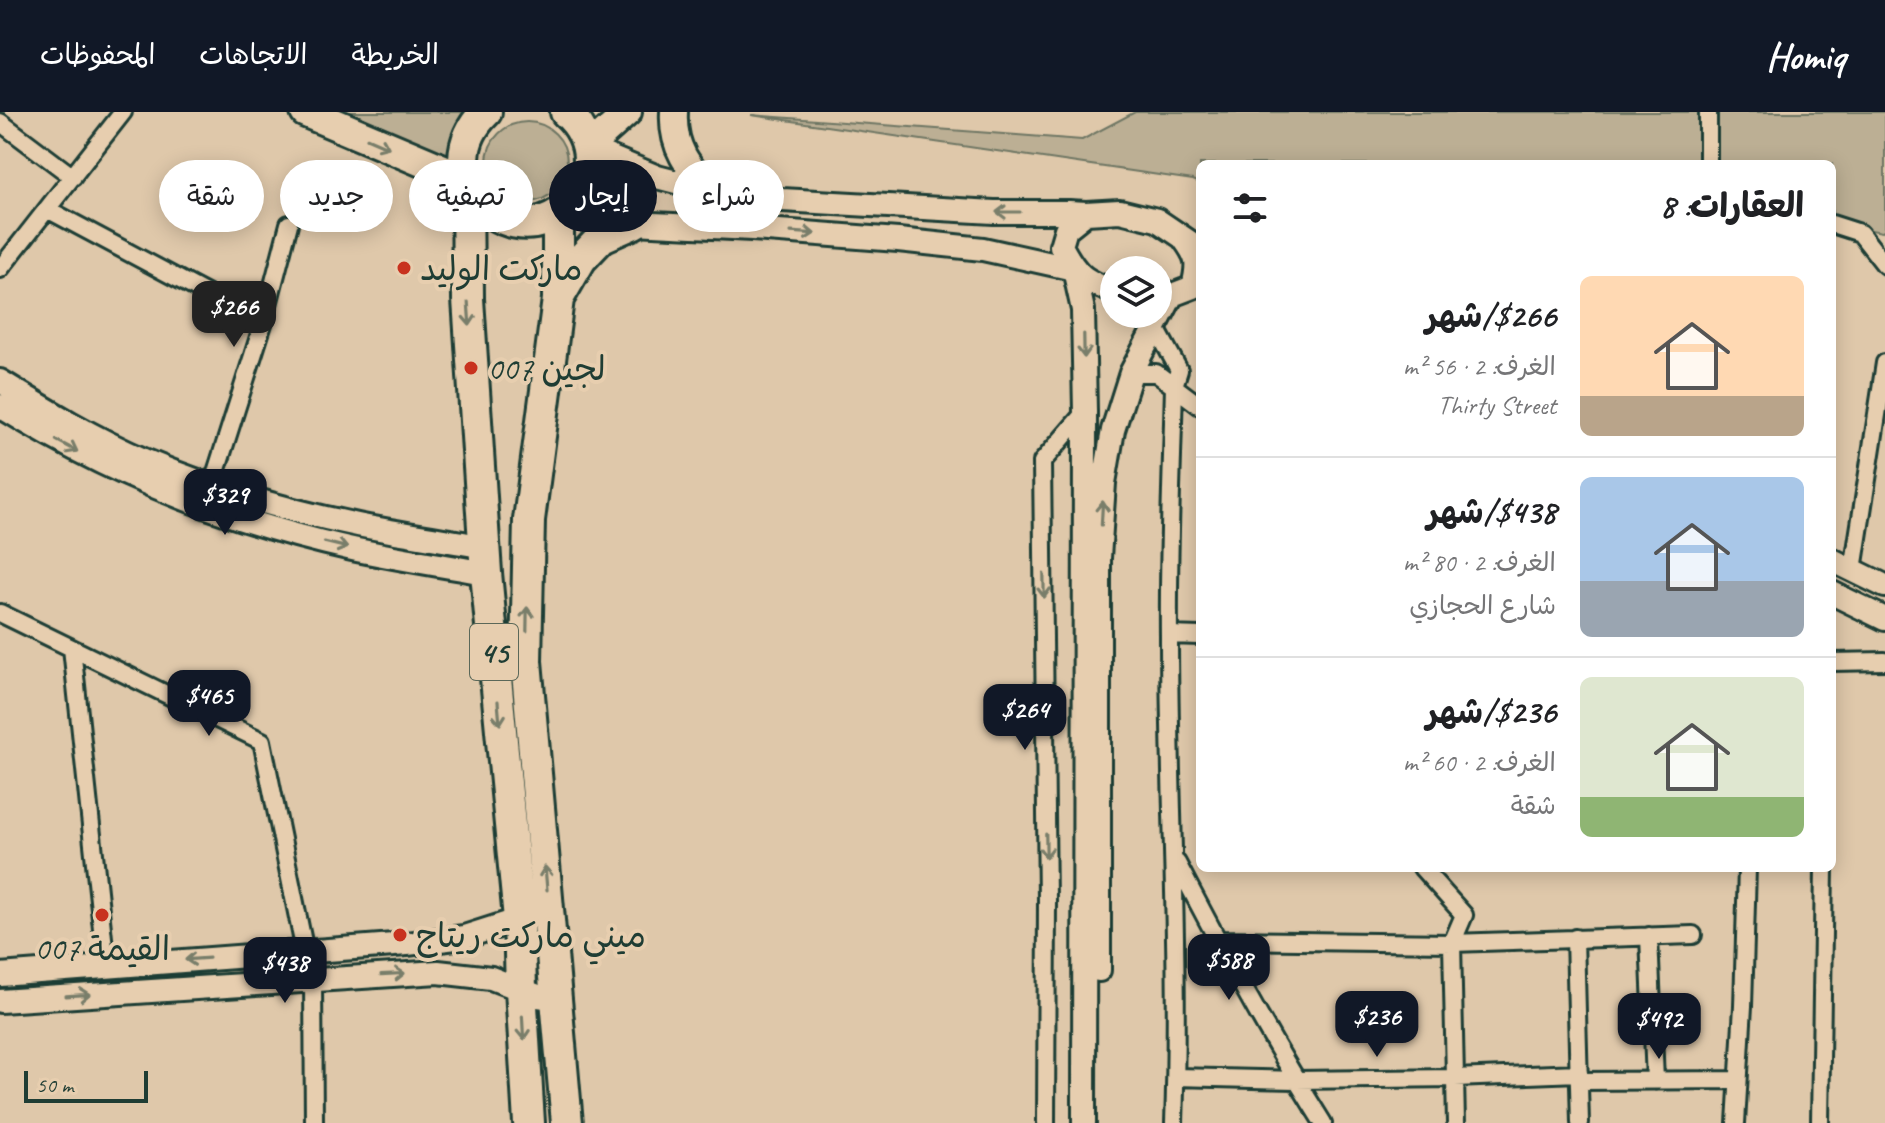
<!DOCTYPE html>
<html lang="ar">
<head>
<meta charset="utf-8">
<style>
	:root { --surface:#fff; --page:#f6f6f6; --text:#202124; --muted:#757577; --line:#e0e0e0; --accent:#111827 }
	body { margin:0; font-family:Caveat,"Playpen Sans Arabic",sans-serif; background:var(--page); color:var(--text); direction:rtl; height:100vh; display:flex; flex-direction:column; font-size:30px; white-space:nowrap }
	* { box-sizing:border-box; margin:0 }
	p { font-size:26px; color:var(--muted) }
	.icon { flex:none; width:44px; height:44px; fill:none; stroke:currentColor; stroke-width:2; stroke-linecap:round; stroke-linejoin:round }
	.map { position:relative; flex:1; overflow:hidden; direction:ltr }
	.side { position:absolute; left:1196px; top:48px; width:640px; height:712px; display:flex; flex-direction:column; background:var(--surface); border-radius:12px; box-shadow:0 4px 20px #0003; direction:rtl }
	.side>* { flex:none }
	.hud { position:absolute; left:24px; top:48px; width:760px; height:72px; direction:rtl; display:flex; gap:16px }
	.controls { position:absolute; left:1100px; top:144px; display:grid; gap:16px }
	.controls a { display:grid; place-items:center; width:72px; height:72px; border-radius:50%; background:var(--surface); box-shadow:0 4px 20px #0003; font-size:40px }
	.scale { position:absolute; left:24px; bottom:20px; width:124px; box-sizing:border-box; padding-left:8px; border:4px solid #1f3d34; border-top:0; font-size:22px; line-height:28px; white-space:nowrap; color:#1f3d34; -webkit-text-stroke:6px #e7ceaf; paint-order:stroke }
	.price { position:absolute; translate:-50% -68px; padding:0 18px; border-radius:16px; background:var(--accent); color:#fff; font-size:26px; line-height:52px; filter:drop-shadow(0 2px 4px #0008) }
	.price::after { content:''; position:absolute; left:50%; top:48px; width:24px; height:18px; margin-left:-12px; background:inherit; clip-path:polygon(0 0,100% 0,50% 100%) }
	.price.on { background:#222; color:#fff }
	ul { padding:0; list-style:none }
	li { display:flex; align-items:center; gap:24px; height:200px; padding:0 32px }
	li+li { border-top:2px solid var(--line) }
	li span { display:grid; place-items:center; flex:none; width:224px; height:160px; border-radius:12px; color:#555 }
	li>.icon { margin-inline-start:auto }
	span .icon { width:96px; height:96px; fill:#fffc; stroke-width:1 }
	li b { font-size:34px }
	h2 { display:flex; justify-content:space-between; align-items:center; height:96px; padding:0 32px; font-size:34px }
	.tag { padding:0 28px; border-radius:36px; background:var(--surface); box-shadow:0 4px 20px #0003; font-size:28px; line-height:72px }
	.tag.on { background:var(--accent); color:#fff }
	header { display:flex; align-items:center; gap:48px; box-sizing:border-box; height:112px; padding:0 40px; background:var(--accent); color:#fff }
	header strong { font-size:38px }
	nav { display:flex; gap:44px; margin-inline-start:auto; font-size:28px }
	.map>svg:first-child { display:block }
	.green { fill:#bcaf94; stroke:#6e7664; stroke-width:2 }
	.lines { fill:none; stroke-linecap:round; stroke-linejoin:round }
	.street-casing { stroke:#1f3d34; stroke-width:22 }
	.secondary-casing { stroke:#1f3d34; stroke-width:28 }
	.primary-casing { stroke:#1f3d34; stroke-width:32 }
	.highway-casing { stroke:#1f3d34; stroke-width:36 }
	.street { stroke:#e7ceaf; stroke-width:16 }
	.secondary { stroke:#e7ceaf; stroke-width:22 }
	.primary { stroke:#e7ceaf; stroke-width:26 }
	.highway { stroke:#e7ceaf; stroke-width:30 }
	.oneway { stroke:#797e6b }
	.poi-dot { fill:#c8321e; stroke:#e7ceaf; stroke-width:3 }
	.labels { text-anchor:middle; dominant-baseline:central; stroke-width:8; stroke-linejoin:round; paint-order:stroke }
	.shield { fill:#e7ceaf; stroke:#5b6859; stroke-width:2 }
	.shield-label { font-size:32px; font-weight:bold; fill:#1f3d34 }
	.poi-label { font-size:34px; fill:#1f3d34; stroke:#e7ceaf; text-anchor:start }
</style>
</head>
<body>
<header>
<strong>Homiq</strong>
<nav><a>الخريطة</a><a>الاتجاهات</a><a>المحفوظات</a></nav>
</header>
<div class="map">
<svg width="1885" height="1011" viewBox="0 0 1885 1011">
	<rect width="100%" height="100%" fill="#dfc8aa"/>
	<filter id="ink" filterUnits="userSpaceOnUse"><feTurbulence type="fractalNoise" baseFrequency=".0125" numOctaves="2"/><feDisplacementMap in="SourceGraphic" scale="16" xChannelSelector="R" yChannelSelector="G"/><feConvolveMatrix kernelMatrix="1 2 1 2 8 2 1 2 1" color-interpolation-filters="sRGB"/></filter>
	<g filter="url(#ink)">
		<!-- green -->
		<path class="green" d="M 344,0 L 481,0 L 457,46 Z
			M 1135,0 L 1885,0 L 1885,118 L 1882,120 L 1832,111 L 1832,52 L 1200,52 L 1200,71 L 1193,68 L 751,3 L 1082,28 Z
			M487 50a40 40 0 1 1 80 0a40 40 0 1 1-80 0Z"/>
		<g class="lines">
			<defs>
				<path id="street" d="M 0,10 L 73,65
					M 1708,52 L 1708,0
					M 47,97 L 263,212
					M 1832,112 L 1860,121 L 1885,153
					M 0,157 L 123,0
					M 1156,216 L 1179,258 L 1174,274 C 1172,357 1168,440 1169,524 C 1169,686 1180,848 1174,1011
					M 1131,261 L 1156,261 L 1200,294
					M 212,373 L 263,212 L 289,112
					M 1853,458 L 1885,251
					M 0,501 L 262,629 L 305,840
					M 1169,523 L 1200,524
					M 72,536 L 106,854
					M 1832,550 L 1885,549
					M 1177,751 C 1223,839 1270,927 1323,1011
					M 1422,756 L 1464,803 L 1452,831 L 1456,1011
					M 1649,824 L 1655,969
					M 1575,826 L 1580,1011
					M 1217,828 L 1452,831 L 1693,823
					M 313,868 L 314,1011
					M 1176,965 L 1296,968 L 1455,966 L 1579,961
					M 1579,969 L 1738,968
					M 1046,1011 L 1047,789 L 1042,350 L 1085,300
					M 1736,1011 L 1743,894 L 1747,756
					M 1820,1011 L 1824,756"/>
				<path id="secondary" d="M 588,36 L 657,65 L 711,79 L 782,88 L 994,100 L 1069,100 L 1086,101
					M 558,103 L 634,111 L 752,117 L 898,128 L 983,137 L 1074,157 L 1083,198 L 1085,300 L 1084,1011
					M 1114,180 C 1083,168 1077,164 1061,134 L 1066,117 L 1086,101 L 1120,99 L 1157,108 L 1200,137
					M 1158,184 L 1172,183 L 1193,175 C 1199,151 1198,146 1184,127
					M 0,269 C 47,298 93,326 144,348 C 210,376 282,397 353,412 C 396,421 441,427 485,435
					M 0,294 C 108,362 223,408 348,436 C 394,446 440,453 486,461
					M 1832,448 L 1885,474
					M 1832,481 L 1885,507
					M 1099,858 L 1099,446 L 1104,371 L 1113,318 L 1131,261 L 1172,183
					M 0,863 L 407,832 L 464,825 L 533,803
					M 0,889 L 438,860 L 491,866 L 538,884 L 546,885 L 556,881"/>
				<path id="primary" d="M 674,0 C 672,36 688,55 711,79
					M 588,36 L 628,0"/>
				<path id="highway" d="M 306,0 L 467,68 L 468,187 L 486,461 L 519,807 L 521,877 L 529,1011
					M 486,0 C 427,57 499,143 561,100 C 575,91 585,77 588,60 C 592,37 584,16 566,0
					M 558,103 L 558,187 L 529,408 L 526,549 L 567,1011
					M 559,185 L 581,147 L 602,125 L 634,111"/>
			</defs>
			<!-- street casing -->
			<use href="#street" class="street-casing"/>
			<!-- secondary casing -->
			<use href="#secondary" class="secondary-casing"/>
			<!-- primary casing -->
			<use href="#primary" class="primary-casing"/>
			<!-- highway casing -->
			<use href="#highway" class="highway-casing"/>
			<!-- street -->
			<use href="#street" class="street"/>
			<!-- secondary -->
			<use href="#secondary" class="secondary"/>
			<!-- primary -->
			<use href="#primary" class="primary"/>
			<!-- highway -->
			<use href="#highway" class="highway"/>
		</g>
		<!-- one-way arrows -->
		<defs><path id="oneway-shaft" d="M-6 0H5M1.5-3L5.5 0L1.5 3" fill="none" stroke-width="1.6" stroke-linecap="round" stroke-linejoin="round" transform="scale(2)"/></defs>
		<g class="oneway">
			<use href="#oneway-shaft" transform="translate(378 31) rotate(23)"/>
			<use href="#oneway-shaft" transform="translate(1008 100) rotate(-180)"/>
			<use href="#oneway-shaft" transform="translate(803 121) rotate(4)"/>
			<use href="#oneway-shaft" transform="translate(469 202) rotate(86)"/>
			<use href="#oneway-shaft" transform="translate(1084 234) rotate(89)"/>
			<use href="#oneway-shaft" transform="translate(67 334) rotate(28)"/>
			<use href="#oneway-shaft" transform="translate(1102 401) rotate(-87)"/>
			<use href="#oneway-shaft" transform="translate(336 433) rotate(14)"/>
			<use href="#oneway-shaft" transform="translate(1044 474) rotate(89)"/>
			<use href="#oneway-shaft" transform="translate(527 507) rotate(-89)"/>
			<use href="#oneway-shaft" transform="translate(499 601) rotate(85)"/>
			<use href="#oneway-shaft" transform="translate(1046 734) rotate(89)"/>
			<use href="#oneway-shaft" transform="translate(546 766) rotate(-95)"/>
			<use href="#oneway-shaft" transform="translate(197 847) rotate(176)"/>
			<use href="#oneway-shaft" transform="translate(393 862) rotate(-3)"/>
			<use href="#oneway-shaft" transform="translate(78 883) rotate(-4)"/>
			<use href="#oneway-shaft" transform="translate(523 916) rotate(87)"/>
		</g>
	</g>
	<!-- markers -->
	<g class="poi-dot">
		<circle cx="404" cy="156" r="8"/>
		<circle cx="471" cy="256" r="8"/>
		<circle cx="102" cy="803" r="8"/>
		<circle cx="400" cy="823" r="8"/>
	</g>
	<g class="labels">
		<!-- shield labels -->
		<rect class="shield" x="470" y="512" width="48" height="56" rx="6"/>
		<g class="shield-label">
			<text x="494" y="540">45</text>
		</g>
		<!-- poi labels -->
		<g class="poi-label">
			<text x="420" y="156">ماركت الوليد</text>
			<text x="487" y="256">لجين 007</text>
			<text x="416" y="823">ميني ماركت ريتاج</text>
			<text x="102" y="836" text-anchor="middle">القيمة 007</text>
		</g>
	</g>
</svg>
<div class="controls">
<a><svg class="icon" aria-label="layers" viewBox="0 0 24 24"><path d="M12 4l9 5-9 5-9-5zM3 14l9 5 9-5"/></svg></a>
</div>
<div class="scale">50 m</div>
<b class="price on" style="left:234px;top:237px">$266</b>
<b class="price" style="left:225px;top:425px">$329</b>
<b class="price" style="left:209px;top:626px">$465</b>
<b class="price" style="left:1025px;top:640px">$264</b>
<b class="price" style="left:1229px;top:890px">$588</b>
<b class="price" style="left:285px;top:893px">$438</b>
<b class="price" style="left:1377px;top:947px">$236</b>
<b class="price" style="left:1659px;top:949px">$492</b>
<div class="hud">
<a class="tag">شراء</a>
<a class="tag on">إيجار</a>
<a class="tag">تصفية</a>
<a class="tag">جديد</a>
<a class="tag">شقة</a>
</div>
<section class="side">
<h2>العقارات: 8<svg class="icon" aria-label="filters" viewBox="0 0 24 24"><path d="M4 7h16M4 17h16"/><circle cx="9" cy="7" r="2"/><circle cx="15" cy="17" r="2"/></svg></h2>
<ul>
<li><span style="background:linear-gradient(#ffd9b3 75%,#b9a48a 0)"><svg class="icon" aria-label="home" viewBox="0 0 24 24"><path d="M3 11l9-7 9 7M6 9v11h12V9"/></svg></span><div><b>$266/شهر</b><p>الغرف: 2 · 56 m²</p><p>Thirty Street</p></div></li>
<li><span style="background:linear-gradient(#a9c7e8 65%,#9aa5b1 0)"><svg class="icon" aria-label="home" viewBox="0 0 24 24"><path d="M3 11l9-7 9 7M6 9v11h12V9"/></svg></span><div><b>$438/شهر</b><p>الغرف: 2 · 80 m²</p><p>شارع الحجازي</p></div></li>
<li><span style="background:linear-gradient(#dfe7d0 75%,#8fb573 0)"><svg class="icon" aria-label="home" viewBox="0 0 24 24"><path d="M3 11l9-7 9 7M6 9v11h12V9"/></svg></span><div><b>$236/شهر</b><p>الغرف: 2 · 60 m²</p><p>شقة</p></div></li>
</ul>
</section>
</div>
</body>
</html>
